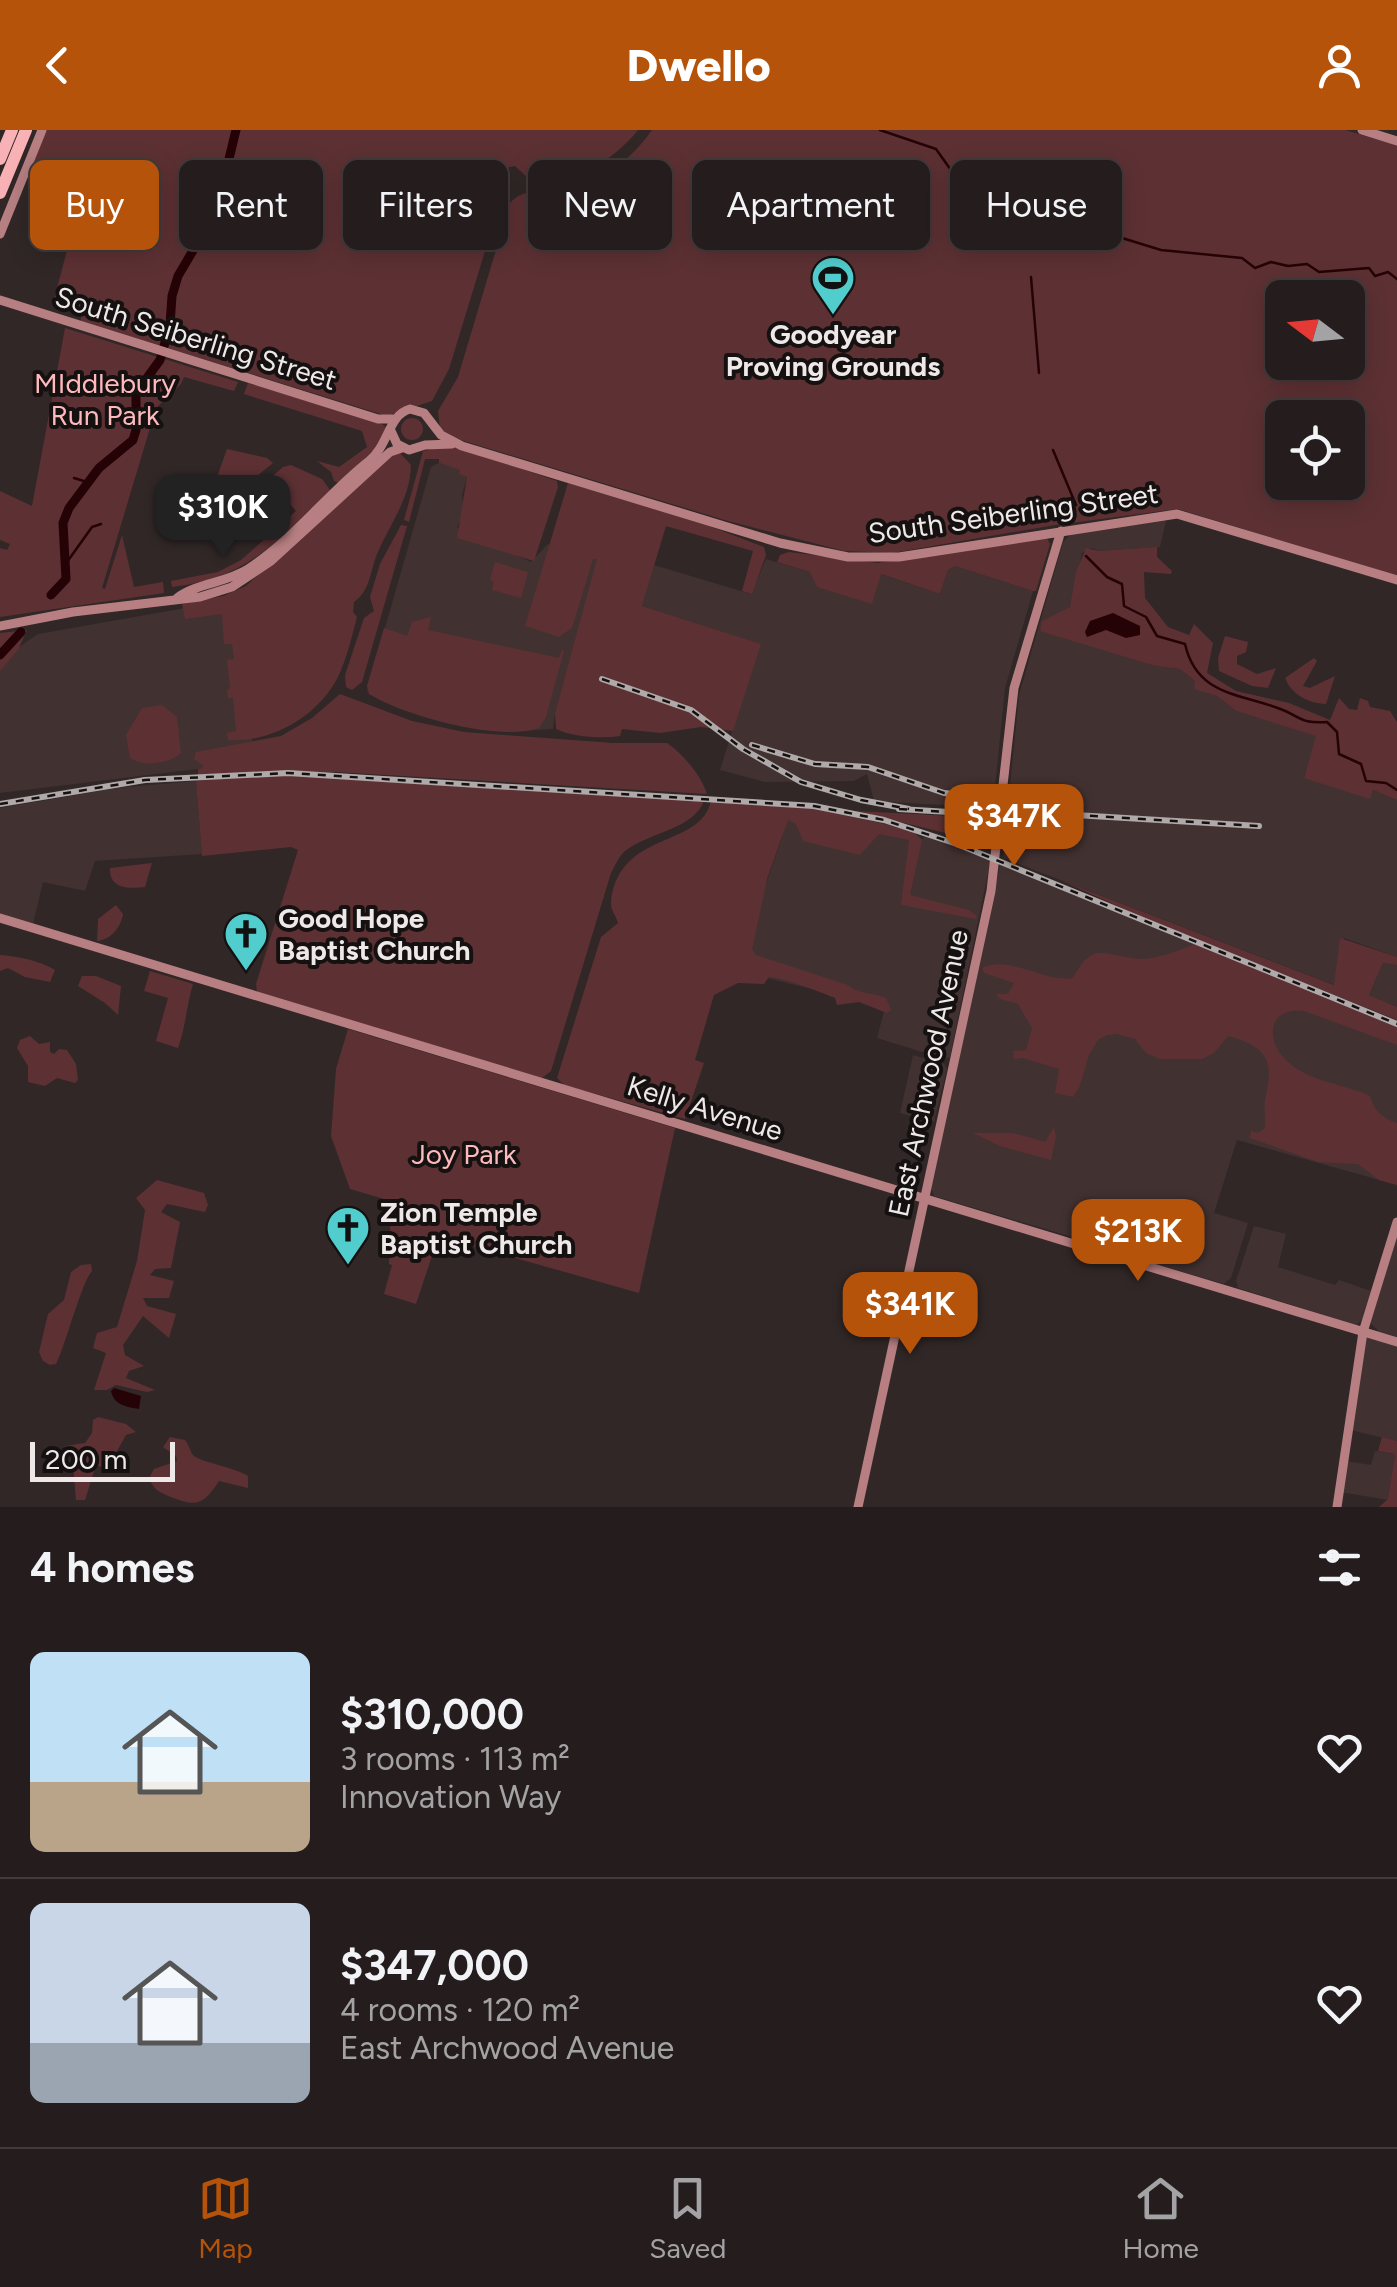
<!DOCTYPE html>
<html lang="en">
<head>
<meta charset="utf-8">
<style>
	:root { --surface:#251d1d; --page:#2d2626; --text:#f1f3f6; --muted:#a3a2a4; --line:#423b3b; --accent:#b45309 }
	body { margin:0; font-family:Figtree,sans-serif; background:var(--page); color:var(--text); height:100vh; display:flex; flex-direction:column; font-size:38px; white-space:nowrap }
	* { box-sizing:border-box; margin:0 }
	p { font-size:32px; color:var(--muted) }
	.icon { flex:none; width:55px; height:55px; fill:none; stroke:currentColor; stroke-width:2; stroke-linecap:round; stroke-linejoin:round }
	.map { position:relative; height:1377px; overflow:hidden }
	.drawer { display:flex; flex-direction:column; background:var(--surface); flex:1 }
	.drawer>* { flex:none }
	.banner { position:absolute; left:30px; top:30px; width:1338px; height:90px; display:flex; gap:20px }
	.needle { width:65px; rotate:286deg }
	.fabs { position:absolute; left:1265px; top:150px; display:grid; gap:20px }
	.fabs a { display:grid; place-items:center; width:100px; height:100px; border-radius:15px; background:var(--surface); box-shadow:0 5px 25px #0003,0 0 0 2px var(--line); font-size:50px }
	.scale { position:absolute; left:30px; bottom:25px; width:145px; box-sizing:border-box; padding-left:10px; border:5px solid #eee8e8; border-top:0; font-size:28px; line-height:35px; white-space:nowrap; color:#eee8e8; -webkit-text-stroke:8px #151111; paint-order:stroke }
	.price { position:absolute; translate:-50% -85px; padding:0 22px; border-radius:20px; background:var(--accent); color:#fff; font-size:32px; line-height:65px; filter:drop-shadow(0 2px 5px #0008) }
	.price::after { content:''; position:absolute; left:50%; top:60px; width:30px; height:22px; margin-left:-15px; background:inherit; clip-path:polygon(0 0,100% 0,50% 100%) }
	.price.current { background:#222; color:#fff }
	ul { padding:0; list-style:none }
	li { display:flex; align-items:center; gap:30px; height:250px; padding:0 30px }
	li+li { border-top:2px solid var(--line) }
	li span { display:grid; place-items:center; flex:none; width:280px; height:200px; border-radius:15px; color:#555 }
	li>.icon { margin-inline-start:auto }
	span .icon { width:120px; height:120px; fill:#fffc; stroke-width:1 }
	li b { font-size:42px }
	h2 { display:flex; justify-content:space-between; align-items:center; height:120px; padding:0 30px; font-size:42px }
	.pill { padding:0 35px; border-radius:15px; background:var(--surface); box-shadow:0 5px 25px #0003,0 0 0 2px var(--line); font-size:35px; line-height:90px }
	.pill.current { background:var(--accent); color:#fff }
	header { display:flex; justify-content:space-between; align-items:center; height:130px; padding:0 30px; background:var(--accent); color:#fff; font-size:45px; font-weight:800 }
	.dock { display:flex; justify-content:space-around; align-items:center; height:140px; border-top:2px solid var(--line); background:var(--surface); font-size:28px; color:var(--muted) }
	.dock a { display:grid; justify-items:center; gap:5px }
	.dock .current { color:var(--accent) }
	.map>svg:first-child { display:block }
	.built { fill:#423131 }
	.green { fill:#5d3134; fill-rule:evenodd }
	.water { fill:#250206 }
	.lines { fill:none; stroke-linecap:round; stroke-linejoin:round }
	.stream { stroke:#250206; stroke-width:2.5 }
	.river { stroke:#250206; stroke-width:9 }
	.secondary { stroke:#b77f82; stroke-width:9 }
	.highway { stroke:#f8b2b5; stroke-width:12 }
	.rail-casing { stroke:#b0a9a9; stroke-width:6 }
	.rail { stroke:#151111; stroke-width:2.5; stroke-dasharray:8; stroke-linecap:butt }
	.labels { text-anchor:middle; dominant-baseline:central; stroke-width:8; stroke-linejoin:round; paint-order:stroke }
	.poi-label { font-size:28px; font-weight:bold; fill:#eee8e8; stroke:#151111; text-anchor:start }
	.street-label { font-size:28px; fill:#eee8e8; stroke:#151111 }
	.park-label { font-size:28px; fill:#feb9bc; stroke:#151111 }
</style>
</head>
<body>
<header><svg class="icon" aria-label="back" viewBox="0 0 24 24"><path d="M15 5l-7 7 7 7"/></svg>Dwello<svg class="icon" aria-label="person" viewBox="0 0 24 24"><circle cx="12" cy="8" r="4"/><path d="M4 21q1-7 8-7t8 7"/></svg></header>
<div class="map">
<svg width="1397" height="1377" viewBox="0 0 1397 1377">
	<rect width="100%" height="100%" fill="#312727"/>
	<!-- built -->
	<path class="built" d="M 439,333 L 461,340 L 467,347 L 462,365 L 464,380 L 457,398 L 531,432 L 548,414 L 598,429 L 555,583 L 553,599 L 521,601 L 450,594 L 399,578 L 367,561 L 431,337 Z
		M 1167,386 L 1160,417 L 1099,421 L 1091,418 L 1082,423 L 1070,477 L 1040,500 L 1155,536 L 1180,539 L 1195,551 L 1195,559 L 1217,566 L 1236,581 L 1317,606 L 1304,647 L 1370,668 L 1373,660 L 1397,670 L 1397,827 L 1344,808 L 1335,855 L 1003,728 L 1019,565 L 1063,412 L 1074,401 Z
		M 766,429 L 810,442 L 872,473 L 880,444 L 940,464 L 948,440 L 955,436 L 1033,461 L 1005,558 L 993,678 L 874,671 L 867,644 L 854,651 L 765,652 L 720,640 L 760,514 L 642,476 L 654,435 L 751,464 Z
		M 235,464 L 255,632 L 0,663 L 0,530 L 38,504 L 219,472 Z
		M 196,651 L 202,724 L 95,731 L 85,761 L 43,752 L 33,794 L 0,784 L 0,678 L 116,658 Z
		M 790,675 L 877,691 L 912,701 L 922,709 L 926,705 L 991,729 L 950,927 L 945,929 L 877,908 L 885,877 L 735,840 L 782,708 Z
		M 1000,735 L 1397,896 L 1397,1055 L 1237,1010 L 1214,1083 L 1248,1093 L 1231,1148 L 1224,1154 L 1105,1119 L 1112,1111 L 1116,1091 L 1084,1083 L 1072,1107 L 934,1066 L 931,1058 Z
		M 1383,833 L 1397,835 L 1397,877 L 1369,865 Z
		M 913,925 L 944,934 L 947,939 L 934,992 L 900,983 Z
		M 1254,1096 L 1286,1104 L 1278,1137 L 1335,1155 L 1339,1150 L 1371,1161 L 1361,1191 L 1356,1195 L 1238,1158 L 1236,1151 Z
		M 1397,1106 L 1397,1207 L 1380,1202 L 1370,1193 Z
		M 1363,1202 L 1397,1212 L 1397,1311 L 1350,1300 Z
		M 1375,1321 L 1395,1324 L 1388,1370 L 1340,1362 L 1345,1331 L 1371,1335 Z"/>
	<!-- green -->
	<path class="green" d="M 46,0 L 638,0 C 617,27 570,60 534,50 C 526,48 521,41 515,36 L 489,42 L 473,39 L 472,50 L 491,53 L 499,58 L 500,72 L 449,239 L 432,271 L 387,286 L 81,191 L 81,182 L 72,177 L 57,181 L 58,175 L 53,173 L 82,64 L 57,61 L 60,50 L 31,39 Z
		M 652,0 L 1345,0 L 1397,15 L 1397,446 L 1178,379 L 1055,395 L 892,423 L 844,421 L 728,391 L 451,307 L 440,299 L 438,281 L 458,247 L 510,73 C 524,57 543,63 562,60 C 600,54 630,31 652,0 ZM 1282,168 L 1348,168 L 1348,232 L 1282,232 ZM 1282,288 L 1348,288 L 1348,352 L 1282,352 Z
		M 65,198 L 238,252 L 234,261 L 184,247 L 181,254 L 156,278 L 102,458 L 105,459 L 122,405 L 134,457 L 163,452 L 164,463 L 0,487 L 0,418 L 7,420 L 10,414 L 0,410 L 0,361 L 32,376 Z
		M 248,253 L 379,292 L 386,297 L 385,311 L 339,353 L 334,351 L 331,342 L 317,331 L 339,337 L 367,317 L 362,301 L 244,264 Z
		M401 299a11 11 0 1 1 22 0a11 11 0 1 1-22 0Z
		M 451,315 L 557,351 L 558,357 L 534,431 L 457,408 L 467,347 L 459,344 L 460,340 L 439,333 L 439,329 L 425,329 L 409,392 L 404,390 L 423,321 Z
		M 227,319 L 267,328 L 273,333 L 208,386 L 205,381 Z
		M 399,322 L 411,335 C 410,370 390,393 377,424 C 370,442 370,461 354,472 L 353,482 L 357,487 C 352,506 347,528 338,547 C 318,586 272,613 228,610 L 227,603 L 236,601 L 233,568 L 228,568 L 227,560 L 230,559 L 227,530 L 234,529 L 232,514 L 224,514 L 222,484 L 185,489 L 182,474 L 223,466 L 246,456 L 385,327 Z
		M 291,335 L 322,349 L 330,360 C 277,411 249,448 172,457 L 171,451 L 218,442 L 241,430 L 296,381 L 269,349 L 283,337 Z
		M 568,353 L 709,396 L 764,417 L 766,425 L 752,464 L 742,461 L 753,421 L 666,396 L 642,476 L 761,514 L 733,601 L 701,597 L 660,603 L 622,599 L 620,606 C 602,609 572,607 556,599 L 555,583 L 597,429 L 593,429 L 572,498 L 559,507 L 525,496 Z
		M 401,395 L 407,396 L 362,552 L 352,560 L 346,557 L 345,545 L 364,488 L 374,481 L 370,467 L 380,434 Z
		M 1047,408 L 1050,414 L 1036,461 L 1033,461 L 955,436 L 948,440 L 940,464 L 881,444 L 872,474 L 817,457 L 810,442 L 777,432 L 780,425 L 789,422 L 878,433 Z
		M 1157,417 L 1157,427 L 1172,441 L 1171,444 L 1144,442 L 1145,468 L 1168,497 L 1189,505 L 1194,494 L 1213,513 L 1207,543 L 1236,561 L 1289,573 L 1330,590 L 1339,568 L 1349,579 L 1357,580 L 1360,568 L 1368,571 L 1370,577 L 1390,581 L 1397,592 L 1397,670 L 1373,660 L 1370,669 L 1304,648 L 1316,606 L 1236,581 L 1217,566 L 1194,559 L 1195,551 L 1180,539 L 1155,536 L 1040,501 L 1042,491 L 1070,477 L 1076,442 L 1086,418 L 1099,421 Z
		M 495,432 L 528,442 L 521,468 L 492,460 L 494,452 L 490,450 Z
		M 431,487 L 428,500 L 559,528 L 562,520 L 564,521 L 546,587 L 539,598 C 499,612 405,586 369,564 L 367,556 L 384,498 L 407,506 L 412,492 Z
		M 27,500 L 18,520 L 0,541 L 0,503 Z
		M 1225,506 L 1248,512 L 1246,522 L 1237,526 L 1237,534 L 1257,544 L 1276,538 L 1268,558 L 1252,556 L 1219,541 L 1218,528 Z
		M 1314,528 L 1317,531 L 1303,556 L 1310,558 L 1335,546 L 1326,574 C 1308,573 1292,565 1285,548 Z
		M 340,564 L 412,591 L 464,602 L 613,613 L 667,613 C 683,624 701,645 707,664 L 335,642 L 198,645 L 198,639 L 202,638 L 203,635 L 194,629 L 196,622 L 281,606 L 312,588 Z
		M 162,575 L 177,587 L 181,623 C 169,634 143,637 130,628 L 126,605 L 142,578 Z
		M 306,645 L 705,668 C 696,700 647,702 624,722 C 618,728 615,736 611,743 L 551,941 L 542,948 L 257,862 L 256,854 L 298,720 L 291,717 L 202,726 L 196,651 L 245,646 Z
		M 711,670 L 815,678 L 912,701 L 922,710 L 910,765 L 969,780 L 977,786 L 976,789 L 901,775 L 909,710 L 879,704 L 860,725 L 803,711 L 796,694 L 788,690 L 767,749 L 752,820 L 756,825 L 848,855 C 860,865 873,862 886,868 L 891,880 L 887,883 L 859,872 L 837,875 L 835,868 C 820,862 783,847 769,847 L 764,854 L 738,853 L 714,865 L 695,930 L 704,933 L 685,989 L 564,955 L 557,948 L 601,807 L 618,793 C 616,785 610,780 611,771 C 620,699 702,719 711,670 Z
		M 855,681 L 972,687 L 970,703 L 962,707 Z
		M 152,733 L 145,757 C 129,759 109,759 110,738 Z
		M 1060,750 L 1334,855 L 1340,808 L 1397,827 L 1397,835 L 1383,833 L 1369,865 L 1397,877 L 1397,890 L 1157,794 Z
		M 116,775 L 123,784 C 121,797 111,810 97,811 L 98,789 Z
		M 1194,814 L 1397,896 L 1397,915 L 1304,881 C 1272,876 1264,905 1283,927 C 1306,953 1341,952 1370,966 C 1374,981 1382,988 1397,993 L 1397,1055 L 1379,1050 L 1358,1034 L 1318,1032 L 1250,1008 L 1251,1001 L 1258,1003 L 1265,998 C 1266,987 1263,976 1266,965 C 1275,928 1264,916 1228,906 L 1214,923 L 1202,929 L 1160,929 L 1146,923 L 1135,909 L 1117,904 L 1107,905 L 1098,910 L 1089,925 L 1079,958 L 1073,967 L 1055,963 L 1059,939 L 1023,928 L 1014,929 L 1013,921 L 1026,920 L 1032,898 L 1018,874 L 1000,869 L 996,864 L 1008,864 L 1014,853 L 984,843 L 982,838 C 1010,824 1043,853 1073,848 C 1094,809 1105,827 1140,829 C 1156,829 1179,821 1194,814 Z
		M 0,825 C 20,827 38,830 55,840 L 50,852 L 25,847 L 8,838 L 0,841 Z
		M 150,841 L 193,854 C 186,878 186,896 178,918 L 156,911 L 168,868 L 144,861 Z
		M 82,846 L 96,846 L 121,856 L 118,885 L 105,873 L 78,856 Z
		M 348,899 L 675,998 L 639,1163 L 466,1114 L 438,1108 L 416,1174 L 384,1164 L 392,1135 L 389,1134 L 391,1071 L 350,1059 L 331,1006 L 336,939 Z
		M 30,906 L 39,914 L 50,912 L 50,922 L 54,924 L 59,919 L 67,920 L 76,934 L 78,950 L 75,953 L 57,948 L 45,956 L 28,952 L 28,936 L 17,918 L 20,910 Z
		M 1054,997 L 1056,1007 L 1051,1030 L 1000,1016 L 973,1003 L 1013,1003 L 1045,1012 Z
		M 157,1050 L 204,1063 L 208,1075 L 205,1082 L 167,1074 L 161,1082 L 180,1092 L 171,1138 L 155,1139 L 150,1145 L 174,1151 L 169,1168 L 143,1168 L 147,1176 L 176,1184 L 169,1208 L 143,1186 L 123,1215 L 125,1225 L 144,1236 L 129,1241 L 126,1248 L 155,1260 L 147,1262 L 116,1255 L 107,1260 L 94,1260 L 106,1223 L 93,1218 L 97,1203 L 117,1197 L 137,1131 L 145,1080 L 136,1068 Z
		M 91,1134 L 92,1141 C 82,1151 66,1214 56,1234 L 50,1235 L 43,1231 L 39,1222 L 48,1184 L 64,1170 L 71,1142 L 81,1135 Z
		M 98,1287 L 126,1294 L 136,1302 L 126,1305 L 116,1323 L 116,1338 L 111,1341 L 96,1335 L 85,1370 L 76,1370 L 72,1323 L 65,1322 L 65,1316 L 85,1313 L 92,1303 L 93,1290 Z
		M 170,1307 L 185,1310 C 189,1315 190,1321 193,1325 C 199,1332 234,1337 248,1346 L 248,1358 L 219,1351 C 202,1377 195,1377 166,1365 C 156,1360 154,1359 149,1348 L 154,1339 L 177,1331 L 176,1326 L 163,1317 Z
		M 1382,1307 L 1397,1311 L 1397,1377 L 1379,1377 L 1388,1369 L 1395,1324 L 1378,1321 Z"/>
	<!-- water -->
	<path class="water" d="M 1113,483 L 1140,496 L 1140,505 L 1126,508 L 1106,500 L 1087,507 L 1085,502 L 1090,491 Z
		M 1141,1070 L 1146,1070 L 1146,1073 L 1135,1112 L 1123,1104 L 1123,1098 Z
		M 114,1258 L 141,1266 L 139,1279 C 126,1277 114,1275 111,1261 Z"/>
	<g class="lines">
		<!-- stream -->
		<path class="stream" d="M 880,0 L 936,19 L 985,88 L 1013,87 L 1080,95 L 1161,120 L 1242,128 L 1255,138 L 1271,132 L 1288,136 L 1307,134 L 1319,142 L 1369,138 L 1375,146 L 1388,142 L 1397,149
			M 1013,88 L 1022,108 L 1028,112
			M 1031,147 L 1039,243
			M 1053,320 L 1076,375
			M 74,348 L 87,352
			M 1086,426 L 1107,447 L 1122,454 L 1124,476 L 1146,487 L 1157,506 L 1185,514 C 1197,567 1242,563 1283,580 C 1302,588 1302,594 1327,592 L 1337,602 L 1339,624 L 1361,634 L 1366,651 L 1386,653 L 1397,660
			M 67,432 L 92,397 L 101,394"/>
		<!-- river -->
		<path class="river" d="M 51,465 L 66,449 L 63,393 L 69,378 L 99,338 L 133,310 L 136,300 L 136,263 L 160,230 L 170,195 L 172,166 L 178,146 L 201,107 L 222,58 L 236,0
			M 0,525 L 21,502"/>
		<!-- secondary -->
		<path class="secondary" d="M 1362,0 L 1397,11
			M 0,104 L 42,0
			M 0,170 L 378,289 L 394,289
			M 391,301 L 397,314 L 409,320 L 425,315 L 452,314
			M 177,468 C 197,453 226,453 248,439 C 293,410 327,364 369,331 C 389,315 388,285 410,279 L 424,283 L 441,305 L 462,316 L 780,413 L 848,427 L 899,427 L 1177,384 L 1397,450
			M 0,496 L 73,482 L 200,467 L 232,457 L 271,431 L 390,322 L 402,318
			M 0,788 L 1397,1212
			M 858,1377 L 991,761 L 1014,558 L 1061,401
			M 1337,1377 L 1363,1202 L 1397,1092"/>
		<!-- highway -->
		<path class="highway" d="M 0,29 L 12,0
			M 0,63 L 26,0"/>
		<defs>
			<path id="rail" d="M 602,549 L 691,580 L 743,619 L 801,652 L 861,670 L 909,679
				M 752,615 L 815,634 L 868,637 L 944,663 L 986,668
				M 0,674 L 145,650 L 288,643 L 814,676 L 884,690 L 957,714 L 1397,894
				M 899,679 L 982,684
				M 1042,683 L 1259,696"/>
		</defs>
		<!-- rail casing -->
		<use href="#rail" class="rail-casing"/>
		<!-- rail -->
		<use href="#rail" class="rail"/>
	</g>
	<!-- icons -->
	<defs>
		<symbol id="stadium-pin" viewBox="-11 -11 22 30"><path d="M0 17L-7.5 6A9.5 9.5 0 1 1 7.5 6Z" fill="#52cdce" stroke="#151111"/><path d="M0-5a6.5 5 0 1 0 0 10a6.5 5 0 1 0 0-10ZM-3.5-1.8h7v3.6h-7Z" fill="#111"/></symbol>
		<symbol id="church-pin" viewBox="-11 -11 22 30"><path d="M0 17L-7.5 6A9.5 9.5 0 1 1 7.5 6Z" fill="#52cdce" stroke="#151111"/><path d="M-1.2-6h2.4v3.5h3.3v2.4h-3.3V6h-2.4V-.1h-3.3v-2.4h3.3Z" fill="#111"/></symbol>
	</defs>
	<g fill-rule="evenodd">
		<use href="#stadium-pin" x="808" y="123" width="50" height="68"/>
		<use href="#church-pin" x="221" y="779" width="50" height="68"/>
		<use href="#church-pin" x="323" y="1073" width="50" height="68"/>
	</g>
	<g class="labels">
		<!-- poi labels -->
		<g class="poi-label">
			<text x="833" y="204" text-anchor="middle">Goodyear<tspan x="833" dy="32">Proving Grounds</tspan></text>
			<text x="278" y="788">Good Hope<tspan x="278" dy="32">Baptist Church</tspan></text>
			<text x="380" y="1082">Zion Temple<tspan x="380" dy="32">Baptist Church</tspan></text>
		</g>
		<!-- street labels -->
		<g class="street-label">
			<text transform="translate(196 208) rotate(17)">South Seiberling Street</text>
			<text transform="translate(1013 383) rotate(-8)">South Seiberling Street</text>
			<text transform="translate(928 943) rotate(-78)">East Archwood Avenue</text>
			<text transform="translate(705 978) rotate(17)">Kelly Avenue</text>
		</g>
		<!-- park labels -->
		<g class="park-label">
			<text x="105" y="253">MIddlebury<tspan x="105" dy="32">Run Park</tspan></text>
			<text x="464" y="1024">Joy Park</text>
		</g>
	</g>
</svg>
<div class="fabs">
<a><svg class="needle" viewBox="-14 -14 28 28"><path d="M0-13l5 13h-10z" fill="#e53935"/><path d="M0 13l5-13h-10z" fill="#a3a2a4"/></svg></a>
<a><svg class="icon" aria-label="locate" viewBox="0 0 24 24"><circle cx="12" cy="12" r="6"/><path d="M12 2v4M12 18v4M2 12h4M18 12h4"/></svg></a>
</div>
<div class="scale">200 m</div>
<b class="price current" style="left:223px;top:430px">$310K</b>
<b class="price" style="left:1014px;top:739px">$347K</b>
<b class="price" style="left:1138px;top:1154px">$213K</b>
<b class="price" style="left:910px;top:1227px">$341K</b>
<div class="banner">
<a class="pill current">Buy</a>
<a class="pill">Rent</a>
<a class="pill">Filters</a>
<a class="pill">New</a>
<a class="pill">Apartment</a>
<a class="pill">House</a>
</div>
</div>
<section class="drawer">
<h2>4 homes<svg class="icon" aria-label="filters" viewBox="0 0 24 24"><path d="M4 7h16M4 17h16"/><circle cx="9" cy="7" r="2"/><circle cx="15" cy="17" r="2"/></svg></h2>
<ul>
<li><span style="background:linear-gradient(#bfe0f5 65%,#b9a48a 0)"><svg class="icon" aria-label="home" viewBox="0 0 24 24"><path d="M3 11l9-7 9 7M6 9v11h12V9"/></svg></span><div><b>$310,000</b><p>3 rooms · 113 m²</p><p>Innovation Way</p></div><svg class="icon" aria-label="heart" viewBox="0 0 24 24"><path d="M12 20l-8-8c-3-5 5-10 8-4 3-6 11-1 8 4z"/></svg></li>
<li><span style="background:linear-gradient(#c9d6e8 70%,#9aa5b1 0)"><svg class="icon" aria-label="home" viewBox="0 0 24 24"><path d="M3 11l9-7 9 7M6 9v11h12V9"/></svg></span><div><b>$347,000</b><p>4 rooms · 120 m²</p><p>East Archwood Avenue</p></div><svg class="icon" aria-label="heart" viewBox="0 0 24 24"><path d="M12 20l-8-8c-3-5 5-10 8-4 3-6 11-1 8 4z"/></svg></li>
</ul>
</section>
<nav class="dock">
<a class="current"><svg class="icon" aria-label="map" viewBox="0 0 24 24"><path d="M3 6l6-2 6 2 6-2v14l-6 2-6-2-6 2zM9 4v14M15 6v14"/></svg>Map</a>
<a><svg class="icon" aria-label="saved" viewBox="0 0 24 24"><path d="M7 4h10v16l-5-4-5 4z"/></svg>Saved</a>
<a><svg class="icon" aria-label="home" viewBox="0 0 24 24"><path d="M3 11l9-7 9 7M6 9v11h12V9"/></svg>Home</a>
</nav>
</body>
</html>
